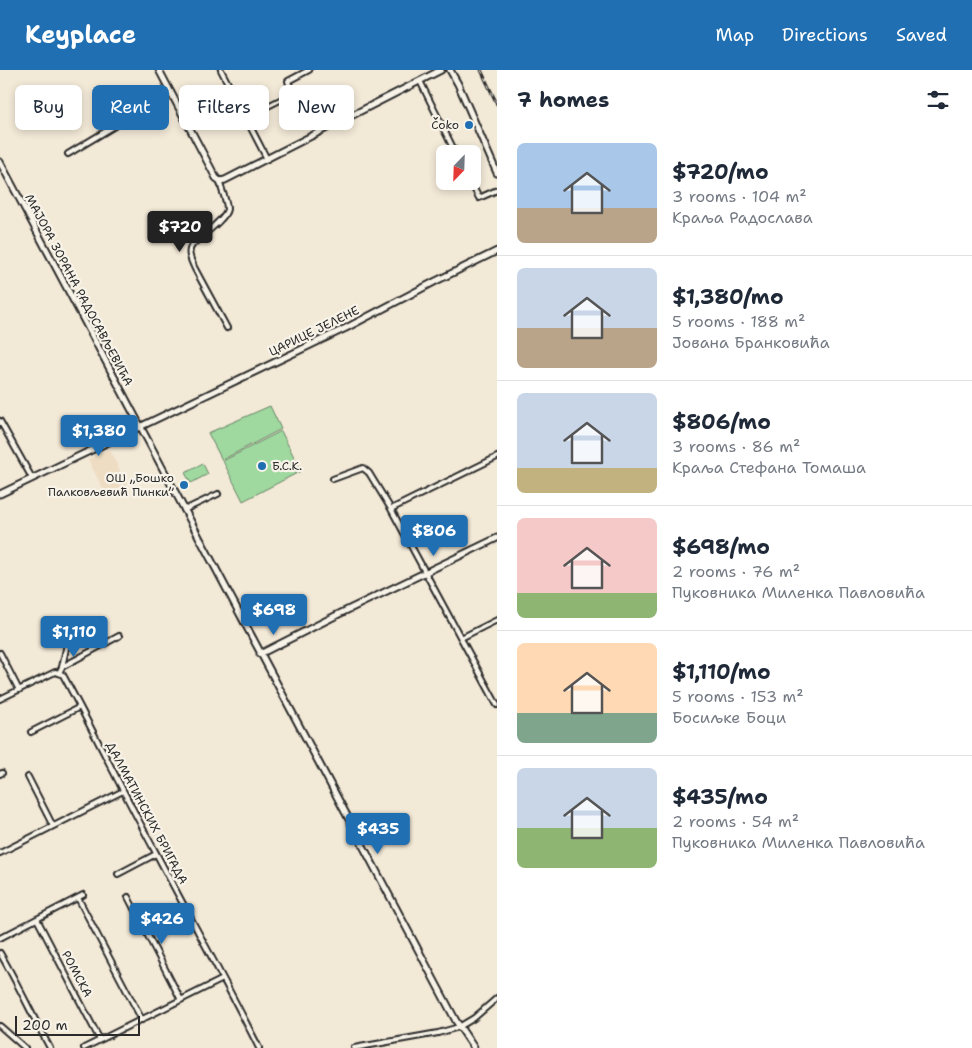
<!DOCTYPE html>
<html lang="en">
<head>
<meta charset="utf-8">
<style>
	:root { --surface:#fff; --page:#f2f2f3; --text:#1f2937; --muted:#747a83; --line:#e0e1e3; --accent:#1f6fb2 }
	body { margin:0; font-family:"Shantell Sans",sans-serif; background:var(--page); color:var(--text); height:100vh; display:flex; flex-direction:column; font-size:19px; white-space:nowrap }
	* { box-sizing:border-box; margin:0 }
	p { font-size:16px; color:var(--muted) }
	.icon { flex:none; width:28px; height:28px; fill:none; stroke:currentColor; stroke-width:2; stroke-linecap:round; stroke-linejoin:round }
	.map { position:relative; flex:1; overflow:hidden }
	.details { display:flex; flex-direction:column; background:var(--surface); width:475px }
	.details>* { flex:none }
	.guide { position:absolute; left:15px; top:15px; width:406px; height:45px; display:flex; gap:10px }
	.needle { width:32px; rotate:203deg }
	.controls { position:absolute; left:436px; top:75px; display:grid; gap:10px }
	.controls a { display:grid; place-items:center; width:45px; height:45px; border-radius:8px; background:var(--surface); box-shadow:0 2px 8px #0003; font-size:25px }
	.scale { position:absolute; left:15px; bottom:12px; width:125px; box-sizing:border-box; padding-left:5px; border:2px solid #2b2b2b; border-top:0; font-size:14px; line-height:18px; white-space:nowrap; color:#2b2b2b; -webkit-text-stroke:4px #f7f3e8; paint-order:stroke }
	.price { position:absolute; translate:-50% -42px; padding:0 11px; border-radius:5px; background:var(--accent); color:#fff; font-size:16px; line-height:32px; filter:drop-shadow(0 1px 2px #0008) }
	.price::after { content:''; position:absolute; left:50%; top:30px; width:15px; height:11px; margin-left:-8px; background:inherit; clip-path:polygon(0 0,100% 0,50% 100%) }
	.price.on { background:#222; color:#fff }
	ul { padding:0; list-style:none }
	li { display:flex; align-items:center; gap:15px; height:125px; padding:0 20px }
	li+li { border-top:1px solid var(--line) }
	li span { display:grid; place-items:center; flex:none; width:140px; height:100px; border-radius:8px; color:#555 }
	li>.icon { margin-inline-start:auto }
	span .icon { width:60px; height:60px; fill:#fffc; stroke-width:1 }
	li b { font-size:21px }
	h2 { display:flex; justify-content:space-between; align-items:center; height:60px; padding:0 20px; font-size:21px }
	.chip { padding:0 18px; border-radius:8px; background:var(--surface); box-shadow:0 2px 8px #0003; font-size:18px; line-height:45px }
	.chip.on { background:var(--accent); color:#fff }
	header { display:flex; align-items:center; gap:30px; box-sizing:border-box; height:70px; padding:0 25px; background:var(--accent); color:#fff }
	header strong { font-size:24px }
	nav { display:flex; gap:28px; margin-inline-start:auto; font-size:18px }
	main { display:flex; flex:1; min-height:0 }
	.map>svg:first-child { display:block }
	.built { fill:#eeddc3 }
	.green { fill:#9fd99f; stroke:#658265 }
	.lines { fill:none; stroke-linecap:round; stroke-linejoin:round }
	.street-casing { stroke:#2b2b2b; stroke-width:8 }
	.secondary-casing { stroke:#2b2b2b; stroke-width:9 }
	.street { stroke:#f7f3e8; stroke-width:4 }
	.secondary { stroke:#f7f3e8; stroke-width:5 }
	.rail-casing { stroke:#2b2b2b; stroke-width:3 }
	.rail { stroke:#f7f3e8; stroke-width:1; stroke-dasharray:4; stroke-linecap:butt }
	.poi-dot { fill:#1f6fb2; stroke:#f7f3e8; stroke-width:2 }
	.labels { text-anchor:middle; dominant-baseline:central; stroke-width:4.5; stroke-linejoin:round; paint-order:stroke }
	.poi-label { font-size:12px; fill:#2b2b2b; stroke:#f7f3e8; text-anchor:end }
	.street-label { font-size:12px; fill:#2b2b2b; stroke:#f7f3e8 }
</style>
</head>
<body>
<header>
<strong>Keyplace</strong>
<nav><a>Map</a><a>Directions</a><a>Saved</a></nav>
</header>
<main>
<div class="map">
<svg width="497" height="978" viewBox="0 0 497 978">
	<rect width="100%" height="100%" fill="#f3e9d7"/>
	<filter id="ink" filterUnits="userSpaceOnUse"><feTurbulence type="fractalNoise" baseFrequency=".02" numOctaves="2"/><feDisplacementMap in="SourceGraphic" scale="10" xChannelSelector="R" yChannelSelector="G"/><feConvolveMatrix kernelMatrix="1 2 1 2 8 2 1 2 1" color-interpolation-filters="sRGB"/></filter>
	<g filter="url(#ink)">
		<!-- built -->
		<path class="built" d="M 109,379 L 127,415 L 106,425 L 88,389 Z"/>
		<!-- green -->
		<path class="green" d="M 270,336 L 281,359 L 222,390 L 208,363 Z
			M 281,361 L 301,401 L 243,431 L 223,391 Z
			M 203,394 L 208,404 L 191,413 L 185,403 Z"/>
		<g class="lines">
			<defs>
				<path id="street" d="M 221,0 L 267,89
					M 420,11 L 456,84
					M 246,47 L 292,24 L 293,22 L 289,14 L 288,11 L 309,0
					M 68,84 L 171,22
					M 220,111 C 221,121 227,130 227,139 C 226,149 200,167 193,174 C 186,182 191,190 195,199 L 227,258
					M 470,111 L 479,128 L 497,120
					M 0,351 L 32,408
					M 333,409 L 363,398 L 369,403 L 391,439 L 497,635
					M 391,439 L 497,387
					M 184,440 L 218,424
					M 461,568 L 497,550
					M 0,583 L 19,620
					M 62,597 L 67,574 L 100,556
					M 59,603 L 62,597 L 119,566
					M 0,629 L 55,602 L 59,603 L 63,605 C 95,664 124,724 156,783 C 190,848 226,912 259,978
					M 31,662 L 80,637
					M 0,704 L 2,703
					M 28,707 L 53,756
					M 0,783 L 123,721
					M 118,804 L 156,784
					M 128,827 L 181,930
					M 78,828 L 142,950
					M 37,849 L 100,970
					M 0,868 L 83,825
					M 0,883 C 18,914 33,947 50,978
					M 0,956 L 25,978
					M 84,978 L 223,909
					M 354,978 L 438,963 L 459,957 L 474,948 L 497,928"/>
				<path id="secondary" d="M 159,0 L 216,108 L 220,111 L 225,110 L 441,0
					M 450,0 L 458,14 L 497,103
					M 0,92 L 456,951 L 474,978
					M 0,424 L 346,258 L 436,211 L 497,181
					M 260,584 L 339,544 L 497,468"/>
			</defs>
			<!-- street casing -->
			<use href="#street" class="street-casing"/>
			<!-- secondary casing -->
			<use href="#secondary" class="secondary-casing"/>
			<!-- street -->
			<use href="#street" class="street"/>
			<!-- secondary -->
			<use href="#secondary" class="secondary"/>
			<defs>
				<path id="rail" d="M 481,0 L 497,34"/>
			</defs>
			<!-- rail casing -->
			<use href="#rail" class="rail-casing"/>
			<!-- rail -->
			<use href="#rail" class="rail"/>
		</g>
	</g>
	<!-- markers -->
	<g class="poi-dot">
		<circle cx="469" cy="55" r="5"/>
		<circle cx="262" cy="396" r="5"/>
		<circle cx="184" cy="415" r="5"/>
	</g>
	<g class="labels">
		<!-- poi labels -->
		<g class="poi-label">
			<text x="459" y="55">Čoko</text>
			<text x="272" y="396" text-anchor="start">Б.С.К.</text>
			<text x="174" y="408">ОШ „Бошко<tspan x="174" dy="14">Палковљевић Пинки”</tspan></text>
		</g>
		<!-- street labels -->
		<g class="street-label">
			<text transform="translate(79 220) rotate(62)">МАЈОРА ЗОРАНА РАДОСАВЉЕВИЋА</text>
			<text transform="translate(314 261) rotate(-26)">ЦАРИЦЕ ЈЕЛЕНЕ</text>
			<text transform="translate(147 743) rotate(62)">ДАЛМАТИНСКИХ БРИГАДА</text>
			<text transform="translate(77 904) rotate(62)">РОМСКА</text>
		</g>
	</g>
</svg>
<div class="controls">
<a><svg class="needle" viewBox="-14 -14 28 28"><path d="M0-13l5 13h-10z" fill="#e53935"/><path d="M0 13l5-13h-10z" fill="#747a83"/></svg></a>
</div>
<div class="scale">200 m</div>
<b class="price on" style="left:180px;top:183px">$720</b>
<b class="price" style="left:99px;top:387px">$1,380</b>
<b class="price" style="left:434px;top:487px">$806</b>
<b class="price" style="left:274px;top:566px">$698</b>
<b class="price" style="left:74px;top:588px">$1,110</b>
<b class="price" style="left:378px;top:785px">$435</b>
<b class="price" style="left:162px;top:875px">$426</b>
<div class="guide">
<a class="chip">Buy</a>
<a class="chip on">Rent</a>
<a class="chip">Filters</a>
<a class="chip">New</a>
</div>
</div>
<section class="details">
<h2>7 homes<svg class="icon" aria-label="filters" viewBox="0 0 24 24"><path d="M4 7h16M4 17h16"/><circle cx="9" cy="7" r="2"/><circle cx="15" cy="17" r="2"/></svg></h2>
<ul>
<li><span style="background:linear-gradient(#a9c7e8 65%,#b9a48a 0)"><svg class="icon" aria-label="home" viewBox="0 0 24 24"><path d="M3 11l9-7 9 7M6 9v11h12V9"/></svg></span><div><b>$720/mo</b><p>3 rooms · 104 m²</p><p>Краља Радослава</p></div></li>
<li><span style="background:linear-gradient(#c9d6e8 60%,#b9a48a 0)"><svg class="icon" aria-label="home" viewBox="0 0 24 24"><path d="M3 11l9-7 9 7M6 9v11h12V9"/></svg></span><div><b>$1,380/mo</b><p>5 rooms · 188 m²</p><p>Јована Бранковића</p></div></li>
<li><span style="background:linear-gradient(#c9d6e8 75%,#c2b280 0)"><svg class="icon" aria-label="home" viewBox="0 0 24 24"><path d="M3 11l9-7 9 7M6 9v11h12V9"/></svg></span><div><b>$806/mo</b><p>3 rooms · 86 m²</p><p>Краља Стефана Томаша</p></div></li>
<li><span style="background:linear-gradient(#f6c9c9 75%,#8fb573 0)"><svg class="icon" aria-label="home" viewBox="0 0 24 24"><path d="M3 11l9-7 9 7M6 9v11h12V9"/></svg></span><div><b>$698/mo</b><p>2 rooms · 76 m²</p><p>Пуковника Миленка Павловића</p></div></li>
<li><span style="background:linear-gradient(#ffd9b3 70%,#7fa58c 0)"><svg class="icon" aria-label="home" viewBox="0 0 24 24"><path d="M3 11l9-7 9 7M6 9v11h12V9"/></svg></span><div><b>$1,110/mo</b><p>5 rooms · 153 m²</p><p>Босиљке Боци</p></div></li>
<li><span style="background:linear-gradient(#c9d6e8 60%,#8fb573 0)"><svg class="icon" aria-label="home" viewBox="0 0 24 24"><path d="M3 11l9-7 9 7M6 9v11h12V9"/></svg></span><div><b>$435/mo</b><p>2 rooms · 54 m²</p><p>Пуковника Миленка Павловића</p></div></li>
</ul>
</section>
</main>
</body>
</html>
